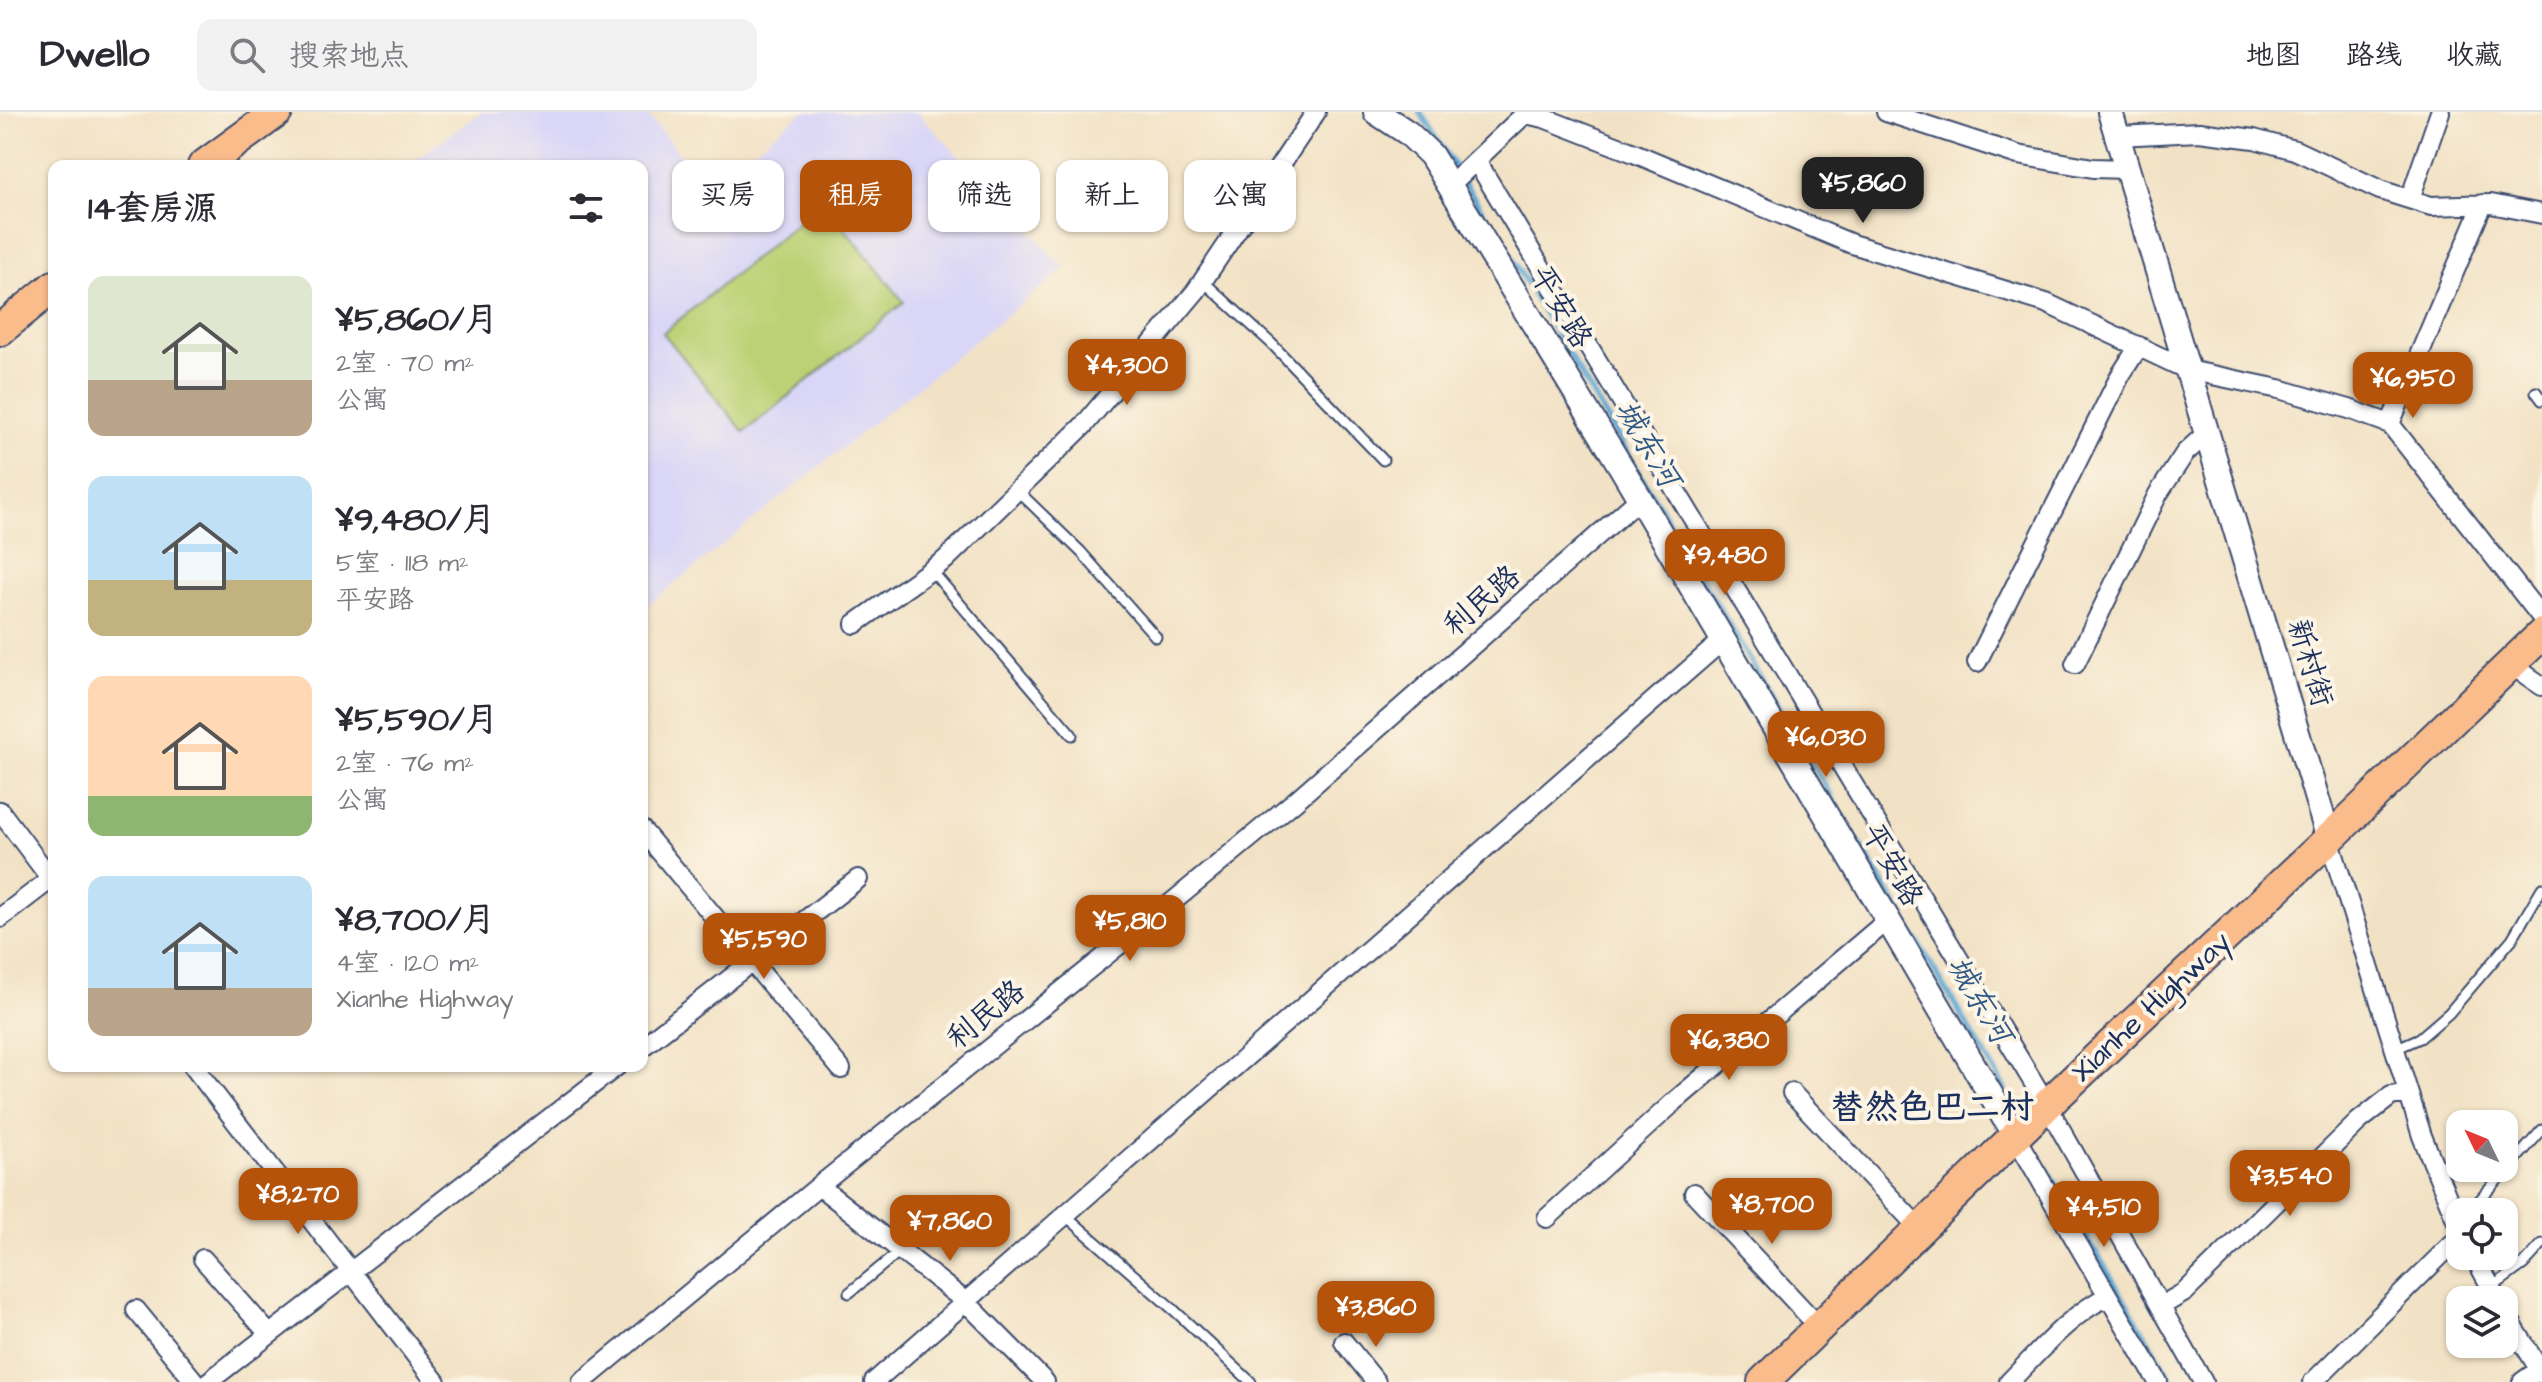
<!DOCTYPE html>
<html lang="zh">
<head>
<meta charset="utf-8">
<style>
	:root { --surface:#fff; --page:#f2f2f3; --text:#2b2b33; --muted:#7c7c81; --line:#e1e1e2; --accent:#b45309 }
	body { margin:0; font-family:"Architects Daughter","LXGW WenKai TC",sans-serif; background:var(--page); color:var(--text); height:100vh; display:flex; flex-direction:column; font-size:30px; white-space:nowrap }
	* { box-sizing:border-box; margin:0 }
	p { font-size:26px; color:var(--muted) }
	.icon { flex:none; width:44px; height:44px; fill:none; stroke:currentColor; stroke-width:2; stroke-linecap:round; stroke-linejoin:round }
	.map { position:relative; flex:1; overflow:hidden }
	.sheet { position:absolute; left:48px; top:48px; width:600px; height:912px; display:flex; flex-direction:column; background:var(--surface); border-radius:16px; box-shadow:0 2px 6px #0004 }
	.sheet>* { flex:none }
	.banner { position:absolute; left:672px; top:48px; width:760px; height:72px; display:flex; gap:16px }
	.needle { width:52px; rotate:313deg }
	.tools { position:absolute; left:2446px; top:998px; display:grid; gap:16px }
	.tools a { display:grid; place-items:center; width:72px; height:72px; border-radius:16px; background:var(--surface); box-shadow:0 2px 6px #0004; font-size:40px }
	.price { position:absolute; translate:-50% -68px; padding:0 18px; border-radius:16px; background:var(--accent); color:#fff; font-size:26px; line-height:52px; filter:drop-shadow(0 2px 4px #0008) }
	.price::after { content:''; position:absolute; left:50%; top:48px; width:24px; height:18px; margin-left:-12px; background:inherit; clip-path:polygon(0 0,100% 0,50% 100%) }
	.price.on { background:#222; color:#fff }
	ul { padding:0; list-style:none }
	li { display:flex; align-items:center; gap:24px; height:200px; padding:0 40px }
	li span { display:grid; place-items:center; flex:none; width:224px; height:160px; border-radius:16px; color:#555 }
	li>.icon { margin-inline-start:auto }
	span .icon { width:96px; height:96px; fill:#fffc; stroke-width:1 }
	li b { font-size:34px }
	h2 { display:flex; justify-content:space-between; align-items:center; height:96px; padding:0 40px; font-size:34px }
	.pill { padding:0 28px; border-radius:16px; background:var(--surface); box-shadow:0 2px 6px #0004; font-size:28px; line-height:72px }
	.pill.on { background:var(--accent); color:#fff }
	header { display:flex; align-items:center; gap:48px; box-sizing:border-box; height:112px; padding:0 40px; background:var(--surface); border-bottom:2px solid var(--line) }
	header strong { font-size:38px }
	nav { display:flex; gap:44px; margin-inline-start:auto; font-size:28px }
	.search { width:560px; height:72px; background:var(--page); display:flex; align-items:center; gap:20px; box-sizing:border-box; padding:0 28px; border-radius:16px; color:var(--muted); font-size:30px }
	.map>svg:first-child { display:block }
	.built { fill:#d9d6f7 }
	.grass { fill:#bcd174; stroke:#6c8069; stroke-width:2 }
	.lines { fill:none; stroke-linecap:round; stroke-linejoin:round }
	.stream { stroke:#5ba7d3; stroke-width:6 }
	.service-casing { stroke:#3b4a6d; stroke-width:13 }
	.minor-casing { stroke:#3b4a6d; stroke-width:22 }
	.tertiary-casing { stroke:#3b4a6d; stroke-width:28 }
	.primary-casing { stroke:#3b4a6d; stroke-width:34 }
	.service { stroke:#fff; stroke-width:9 }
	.minor { stroke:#fff; stroke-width:18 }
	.tertiary { stroke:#fff; stroke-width:24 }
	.primary { stroke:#fabc8b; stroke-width:30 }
	.labels { text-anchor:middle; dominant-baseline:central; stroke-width:8; stroke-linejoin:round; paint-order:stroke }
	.street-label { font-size:30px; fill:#1b2f5e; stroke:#fcf5e5 }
	.water-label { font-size:32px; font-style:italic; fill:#315987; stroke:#fcf5e5 }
	.quarter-label { font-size:34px; font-weight:bold; fill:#1b2f5e; stroke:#fcf5e5 }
</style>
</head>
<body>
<header>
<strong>Dwello</strong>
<div class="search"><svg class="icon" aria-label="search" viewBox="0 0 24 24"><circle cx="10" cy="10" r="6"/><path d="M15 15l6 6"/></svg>搜索地点</div>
<nav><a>地图</a><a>路线</a><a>收藏</a></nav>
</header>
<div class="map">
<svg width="2542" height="1270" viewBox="0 0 2542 1270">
	<rect width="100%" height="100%" fill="#fcf5e5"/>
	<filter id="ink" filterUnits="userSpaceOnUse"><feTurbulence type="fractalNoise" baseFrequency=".0125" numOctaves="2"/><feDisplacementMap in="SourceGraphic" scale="16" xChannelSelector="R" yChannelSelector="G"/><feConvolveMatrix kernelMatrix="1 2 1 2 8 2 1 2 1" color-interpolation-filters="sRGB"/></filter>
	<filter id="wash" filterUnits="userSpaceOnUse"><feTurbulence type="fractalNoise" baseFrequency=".006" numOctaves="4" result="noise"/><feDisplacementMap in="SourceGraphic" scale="32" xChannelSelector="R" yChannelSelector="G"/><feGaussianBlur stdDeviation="1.8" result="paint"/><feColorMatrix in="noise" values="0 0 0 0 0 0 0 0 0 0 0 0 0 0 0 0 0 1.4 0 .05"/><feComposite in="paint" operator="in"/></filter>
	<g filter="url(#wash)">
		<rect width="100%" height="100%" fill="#f2e2c5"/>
		<!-- built -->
		<path class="built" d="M 482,0 L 646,0 L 706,75 L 803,0 L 917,0 L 1065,156 L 642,498 L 642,54 L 406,54 Z"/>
		<!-- grass -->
		<path class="grass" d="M 823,90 L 904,190 L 744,320 L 663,221 Z"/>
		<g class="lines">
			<!-- stream -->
			<path class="stream" d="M 1420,0 L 1508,140 L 2005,977
				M 2046,1056 L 2173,1270"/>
		</g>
	</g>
	<g filter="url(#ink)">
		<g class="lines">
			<defs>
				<path id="service" d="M 1203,169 L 1272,232 L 1383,348
					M 2536,280 L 2542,288
					M 1017,378 L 1081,440 L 1156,525
					M 931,458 L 1072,623
					M 2395,937 L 2420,926 L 2449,901 L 2512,827 L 2542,776
					M 2469,1100 L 2542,1018
					M 1065,1103 L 1175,1199 L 1251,1270
					M 2491,1176 L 2524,1152 L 2542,1132
					M 849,1181 L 900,1139"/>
				<path id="minor" d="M 1886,0 L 2018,43 L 2093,56 L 2127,57
					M 1525,2 L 1544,6 L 1634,41 L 1852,132 L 2046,191 L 2188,258 L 2279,277 L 2349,297 L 2390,312 L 2542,506
					M 2117,24 L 2199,20 L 2254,27 L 2295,38 L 2380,78 L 2431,94 L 2491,92 L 2542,102
					M 1476,48 L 2047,993 L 2203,1270
					M 1450,73 L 1527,0
					M 2410,87 L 2440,0
					M 2390,312 L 2483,92
					M 855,512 L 945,448 L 1084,313 L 1196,179 L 1316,0
					M 1977,550 L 2120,264 L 2139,234
					M 2075,552 L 2158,382 L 2185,341 L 2207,321
					M 2510,552 L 2542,574
					M 0,699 L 54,771
					M 642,718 L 841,957
					M 2329,727 L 2422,1024 L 2460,1117
					M 0,806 L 51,767
					M 642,935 L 858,767
					M 193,954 L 436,1270
					M 1792,981 L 1920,1117
					M 2015,1024 L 2158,1270
					M 819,1074 L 966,1190 L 1045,1270
					M 1694,1081 L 1819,1215
					M 1547,1106 L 1675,989 L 1888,808
					M 2474,1144 L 2498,1188
					M 203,1147 L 269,1222
					M 2161,1194 L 2185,1180 L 2359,1009 L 2391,984 L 2408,981
					M 136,1198 L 195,1270
					M 2504,1199 L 2542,1262
					M 1344,1230 L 1376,1270
					M 208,1270 L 617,954
					M 582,1270 L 819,1074 L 1170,792 L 1295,689 L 1638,388
					M 874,1270 L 1723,528
					M 2009,1270 C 2040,1239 2068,1204 2108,1184
					M 2313,1270 L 2451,1133 L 2460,1127
					M 2522,1270 L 2540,1257"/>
				<path id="tertiary" d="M 1376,0 L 1408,21 L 1431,43 L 1623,358 L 2015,1024
					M 2110,0 L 2329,727"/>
				<path id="primary" d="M 203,54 L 277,0
					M 0,218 L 54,174
					M 1763,1270 L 2047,993 L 2329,727 L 2542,522"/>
			</defs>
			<!-- service casing -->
			<use href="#service" class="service-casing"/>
			<!-- minor casing -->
			<use href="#minor" class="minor-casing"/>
			<!-- tertiary casing -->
			<use href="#tertiary" class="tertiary-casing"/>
			<!-- primary casing -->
			<use href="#primary" class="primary-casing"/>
			<!-- service -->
			<use href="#service" class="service"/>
			<!-- minor -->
			<use href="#minor" class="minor"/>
			<!-- tertiary -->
			<use href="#tertiary" class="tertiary"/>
			<!-- primary -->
			<use href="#primary" class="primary"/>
		</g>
	</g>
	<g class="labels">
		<!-- street labels -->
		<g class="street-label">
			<text transform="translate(1561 195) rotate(59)">平安路</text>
			<text transform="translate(1482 489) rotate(-41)">利民路</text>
			<text transform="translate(2310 551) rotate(73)">新村街</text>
			<text transform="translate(1892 753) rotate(60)">平安路</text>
			<text transform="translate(2151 895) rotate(-43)">Xianhe Highway</text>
			<text transform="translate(986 903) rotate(-39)">利民路</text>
		</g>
		<!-- water labels -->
		<g class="water-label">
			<text transform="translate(1647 332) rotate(59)">城东河</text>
			<text transform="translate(1979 888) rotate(59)">城东河</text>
		</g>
		<!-- quarter labels -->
		<g class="quarter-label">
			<text x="1932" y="996">替然色巴二村</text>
		</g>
	</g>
</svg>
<div class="tools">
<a><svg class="needle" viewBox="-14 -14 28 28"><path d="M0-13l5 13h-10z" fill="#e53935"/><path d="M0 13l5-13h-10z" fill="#7c7c81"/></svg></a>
<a><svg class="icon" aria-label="locate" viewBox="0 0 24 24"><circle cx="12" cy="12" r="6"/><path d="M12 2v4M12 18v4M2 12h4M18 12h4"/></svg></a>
<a><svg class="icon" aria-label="layers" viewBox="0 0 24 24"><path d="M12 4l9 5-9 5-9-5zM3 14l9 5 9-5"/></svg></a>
</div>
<b class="price on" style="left:1863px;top:113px">¥5,860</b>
<b class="price" style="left:1127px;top:295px">¥4,300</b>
<b class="price" style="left:2413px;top:308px">¥6,950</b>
<b class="price" style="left:1725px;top:485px">¥9,480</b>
<b class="price" style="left:1826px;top:667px">¥6,030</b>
<b class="price" style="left:1130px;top:851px">¥5,810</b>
<b class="price" style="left:764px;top:869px">¥5,590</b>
<b class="price" style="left:1729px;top:970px">¥6,380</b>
<b class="price" style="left:2290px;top:1106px">¥3,540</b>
<b class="price" style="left:298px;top:1124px">¥8,270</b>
<b class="price" style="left:1772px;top:1134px">¥8,700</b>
<b class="price" style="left:2104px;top:1137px">¥4,510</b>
<b class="price" style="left:950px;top:1151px">¥7,860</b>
<b class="price" style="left:1376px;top:1237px">¥3,860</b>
<div class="banner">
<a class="pill">买房</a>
<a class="pill on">租房</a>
<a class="pill">筛选</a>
<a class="pill">新上</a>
<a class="pill">公寓</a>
</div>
<section class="sheet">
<h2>14套房源<svg class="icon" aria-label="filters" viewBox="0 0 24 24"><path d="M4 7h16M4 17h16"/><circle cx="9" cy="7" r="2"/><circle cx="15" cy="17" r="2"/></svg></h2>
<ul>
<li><span style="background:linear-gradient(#dfe7d0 65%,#b9a48a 0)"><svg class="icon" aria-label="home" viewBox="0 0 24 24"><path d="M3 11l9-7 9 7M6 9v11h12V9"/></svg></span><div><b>¥5,860/月</b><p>2室 · 70 m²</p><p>公寓</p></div></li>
<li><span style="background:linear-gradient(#bfe0f5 65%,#c2b280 0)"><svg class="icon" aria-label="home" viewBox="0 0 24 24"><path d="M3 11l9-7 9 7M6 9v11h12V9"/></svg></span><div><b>¥9,480/月</b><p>5室 · 118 m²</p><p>平安路</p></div></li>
<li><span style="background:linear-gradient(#ffd9b3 75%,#8fb573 0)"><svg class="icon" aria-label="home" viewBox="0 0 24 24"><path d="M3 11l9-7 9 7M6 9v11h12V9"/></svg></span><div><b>¥5,590/月</b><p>2室 · 76 m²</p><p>公寓</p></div></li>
<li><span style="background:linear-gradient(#bfe0f5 70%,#b9a48a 0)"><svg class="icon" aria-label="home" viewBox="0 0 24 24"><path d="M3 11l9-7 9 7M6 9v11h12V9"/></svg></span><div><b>¥8,700/月</b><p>4室 · 120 m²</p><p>Xianhe Highway</p></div></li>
</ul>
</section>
</div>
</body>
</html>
